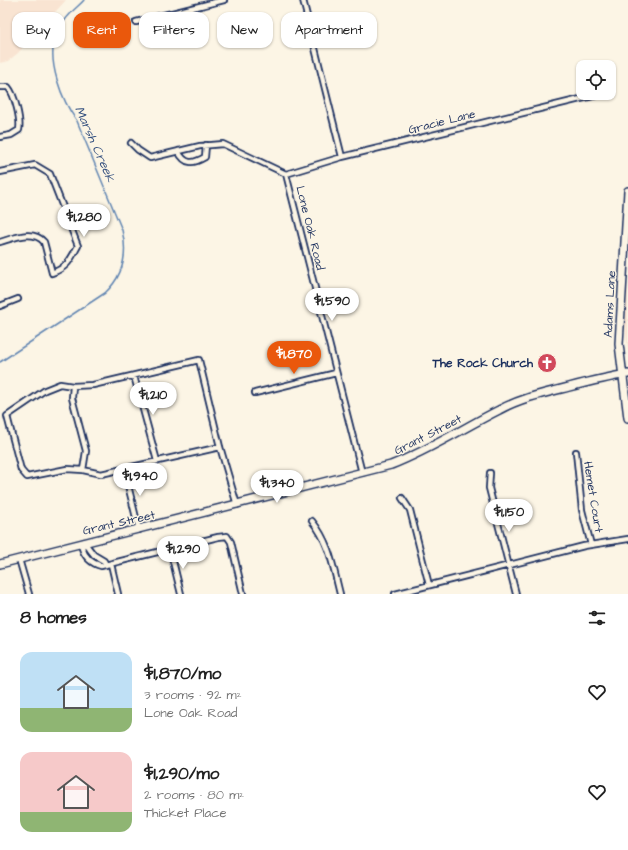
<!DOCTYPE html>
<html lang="en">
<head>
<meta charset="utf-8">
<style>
	:root { --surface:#fff; --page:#f2f2f2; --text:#222; --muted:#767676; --accent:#ea580c }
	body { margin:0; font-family:"Architects Daughter",sans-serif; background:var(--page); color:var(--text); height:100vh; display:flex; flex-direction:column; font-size:15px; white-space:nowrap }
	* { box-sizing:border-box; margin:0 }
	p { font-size:13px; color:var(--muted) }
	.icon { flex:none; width:22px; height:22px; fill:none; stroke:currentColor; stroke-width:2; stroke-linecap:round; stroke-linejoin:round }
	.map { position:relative; height:594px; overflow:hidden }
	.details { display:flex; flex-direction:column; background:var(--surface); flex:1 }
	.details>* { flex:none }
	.guide { position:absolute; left:12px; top:12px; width:400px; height:36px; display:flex; gap:8px }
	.fabs { position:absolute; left:576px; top:60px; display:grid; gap:8px }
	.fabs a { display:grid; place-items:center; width:40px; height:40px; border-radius:8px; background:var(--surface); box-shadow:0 1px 3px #0004; font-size:20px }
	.price { position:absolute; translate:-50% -34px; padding:0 9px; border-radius:14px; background:#fff; color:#222; font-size:13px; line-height:26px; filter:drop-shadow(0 1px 2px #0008) }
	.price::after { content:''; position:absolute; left:50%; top:24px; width:12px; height:9px; margin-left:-6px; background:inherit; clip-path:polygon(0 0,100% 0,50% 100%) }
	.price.selected { background:var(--accent); color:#fff }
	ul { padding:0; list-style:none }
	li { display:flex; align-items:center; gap:12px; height:100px; padding:0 20px }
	li span { display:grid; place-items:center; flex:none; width:112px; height:80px; border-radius:12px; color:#555 }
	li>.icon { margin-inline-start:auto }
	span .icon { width:48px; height:48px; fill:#fffc; stroke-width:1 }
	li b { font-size:17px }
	h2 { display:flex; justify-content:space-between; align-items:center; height:48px; padding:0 20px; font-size:17px }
	.chip { padding:0 14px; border-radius:12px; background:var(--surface); box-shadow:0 1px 3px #0004; font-size:14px; line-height:36px }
	.chip.selected { background:var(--accent); color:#fff }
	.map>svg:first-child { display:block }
	.built { fill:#f9e4d2 }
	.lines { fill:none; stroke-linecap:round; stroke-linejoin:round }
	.stream { stroke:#6185b2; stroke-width:1.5 }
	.street-casing { stroke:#1b2f5e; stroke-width:8 }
	.secondary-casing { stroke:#1b2f5e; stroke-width:10 }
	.street { stroke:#fcf5e5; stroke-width:4.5 }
	.secondary { stroke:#fcf5e5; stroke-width:7 }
	.labels { text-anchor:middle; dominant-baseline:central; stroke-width:3; stroke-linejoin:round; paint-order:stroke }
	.street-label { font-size:12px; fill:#1b2f5e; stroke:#fcf5e5 }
	.poi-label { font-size:12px; font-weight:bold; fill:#1b2f5e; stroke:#fcf5e5; text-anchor:end }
	.water-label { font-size:13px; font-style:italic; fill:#385381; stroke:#fcf5e5 }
</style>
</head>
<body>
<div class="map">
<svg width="628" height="594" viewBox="0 0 628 594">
	<rect width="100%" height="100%" fill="#fcf5e5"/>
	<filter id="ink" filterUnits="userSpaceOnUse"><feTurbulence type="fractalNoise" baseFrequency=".025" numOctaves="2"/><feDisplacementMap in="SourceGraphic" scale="8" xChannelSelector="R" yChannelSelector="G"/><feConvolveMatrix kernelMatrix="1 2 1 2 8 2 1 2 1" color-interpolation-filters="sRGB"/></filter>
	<g filter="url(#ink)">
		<!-- built -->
		<path class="built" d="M 0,0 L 66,0 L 18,53 L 8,61 L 0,63 Z
			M 628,277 L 628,352 L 625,324 Z"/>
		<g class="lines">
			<!-- stream -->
			<path class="stream" d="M 0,362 L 105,293 C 123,276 128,254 122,230 L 77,121 C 62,101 46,60 56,36 C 59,29 65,19 71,13 C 75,8 80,5 84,0"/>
			<defs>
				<path id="street" d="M 303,0 L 342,157
					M 136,22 L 224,0
					M 0,87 L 8,87 C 15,95 21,120 19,130 L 11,135 L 0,137
					M 609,92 L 611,92
					M 131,143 L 138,150 L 150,158 L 200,146 L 223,144 L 286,174
					M 178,151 C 185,165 193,164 205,157 L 206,145
					M 0,172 L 35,165 L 50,174 L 78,246 C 70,260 68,267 52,273 L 44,242 C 33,229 14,238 0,242
					M 286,174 L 342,157 L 605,93
					M 286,174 L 362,473
					M 0,306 L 18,299
					M 134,376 L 157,461
					M 73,386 L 72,398 L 86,451 L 83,470
					M 255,393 L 336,373
					M 220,447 L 101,474 L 83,470 L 67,469 L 27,477 L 21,470 L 7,416 L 45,390 L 60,384 L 73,386 L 93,385 L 199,360 L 220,447 L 237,505
					M 576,452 L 582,510 L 591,545
					M 124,469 L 139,530
					M 490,473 L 489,488 L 516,594
					M 402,498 L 410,510 L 429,585
					M 312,521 C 330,543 333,567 340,594
					M 170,549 L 181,594
					M 19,559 L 29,594
					M 111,564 L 118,594
					M 106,565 L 104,561 L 94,555 L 84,542 L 82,548 C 85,558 91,563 101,566 L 218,537 L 227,536 L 231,542 L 243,594
					M 395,594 L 584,546 L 628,539"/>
				<path id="secondary" d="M 628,191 L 619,344 L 628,418
					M 0,564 L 391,465 C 430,450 463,428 499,410 C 521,398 545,393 569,387 C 588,382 608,377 628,374"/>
			</defs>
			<!-- street casing -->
			<use href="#street" class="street-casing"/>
			<!-- secondary casing -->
			<use href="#secondary" class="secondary-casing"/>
			<!-- street -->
			<use href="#street" class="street"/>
			<!-- secondary -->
			<use href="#secondary" class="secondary"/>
		</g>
	</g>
	<!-- icons -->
	<defs>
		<symbol id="church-disc" viewBox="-11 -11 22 22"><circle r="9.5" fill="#d1495b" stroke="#fcf5e5"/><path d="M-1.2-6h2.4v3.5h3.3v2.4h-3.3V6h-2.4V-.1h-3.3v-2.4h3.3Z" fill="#fff"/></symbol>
	</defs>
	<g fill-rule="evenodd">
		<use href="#church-disc" x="536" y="352" width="22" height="22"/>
	</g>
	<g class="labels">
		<!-- street labels -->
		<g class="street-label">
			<text transform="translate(442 122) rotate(-14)">Gracie Lane</text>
			<text transform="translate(310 228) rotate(76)">Lone Oak Road</text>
			<text transform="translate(610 304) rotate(-87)">Adams Lane</text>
			<text transform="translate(428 435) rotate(-27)">Grant Street</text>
			<text transform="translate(593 497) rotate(81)">Hemet Court</text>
			<text transform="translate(119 523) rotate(-13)">Grant Street</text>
		</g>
		<!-- poi labels -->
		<g class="poi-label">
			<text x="533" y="363">The Rock Church</text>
		</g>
		<!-- water labels -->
		<g class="water-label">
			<text transform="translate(95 144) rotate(66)">Marsh Creek</text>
		</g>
	</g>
</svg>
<div class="fabs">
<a><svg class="icon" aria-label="locate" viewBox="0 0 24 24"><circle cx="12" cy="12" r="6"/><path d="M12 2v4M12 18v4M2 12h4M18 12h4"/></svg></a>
</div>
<b class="price" style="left:84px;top:238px">$1,280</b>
<b class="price" style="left:332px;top:322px">$1,590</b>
<b class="price selected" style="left:294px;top:375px">$1,870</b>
<b class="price" style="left:153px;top:416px">$1,210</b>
<b class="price" style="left:140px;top:497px">$1,940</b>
<b class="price" style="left:277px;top:504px">$1,340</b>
<b class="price" style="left:509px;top:533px">$1,150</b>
<b class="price" style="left:183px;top:570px">$1,290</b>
<div class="guide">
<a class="chip">Buy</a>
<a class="chip selected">Rent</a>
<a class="chip">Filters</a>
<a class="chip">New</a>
<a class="chip">Apartment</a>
</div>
</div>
<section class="details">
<h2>8 homes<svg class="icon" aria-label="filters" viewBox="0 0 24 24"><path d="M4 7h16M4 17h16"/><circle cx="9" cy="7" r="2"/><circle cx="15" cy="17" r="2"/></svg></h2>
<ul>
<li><span style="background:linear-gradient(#bfe0f5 70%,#8fb573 0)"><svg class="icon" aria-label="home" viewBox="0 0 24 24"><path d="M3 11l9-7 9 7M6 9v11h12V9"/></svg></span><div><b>$1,870/mo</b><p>3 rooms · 92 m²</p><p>Lone Oak Road</p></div><svg class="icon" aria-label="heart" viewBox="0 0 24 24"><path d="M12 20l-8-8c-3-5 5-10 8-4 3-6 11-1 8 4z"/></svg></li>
<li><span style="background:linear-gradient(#f6c9c9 75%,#8fb573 0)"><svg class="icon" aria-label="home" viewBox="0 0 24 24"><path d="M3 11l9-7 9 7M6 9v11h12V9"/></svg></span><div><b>$1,290/mo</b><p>2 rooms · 80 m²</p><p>Thicket Place</p></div><svg class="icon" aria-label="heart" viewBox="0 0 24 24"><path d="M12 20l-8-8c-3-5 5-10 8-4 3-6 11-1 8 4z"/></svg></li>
</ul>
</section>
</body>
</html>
